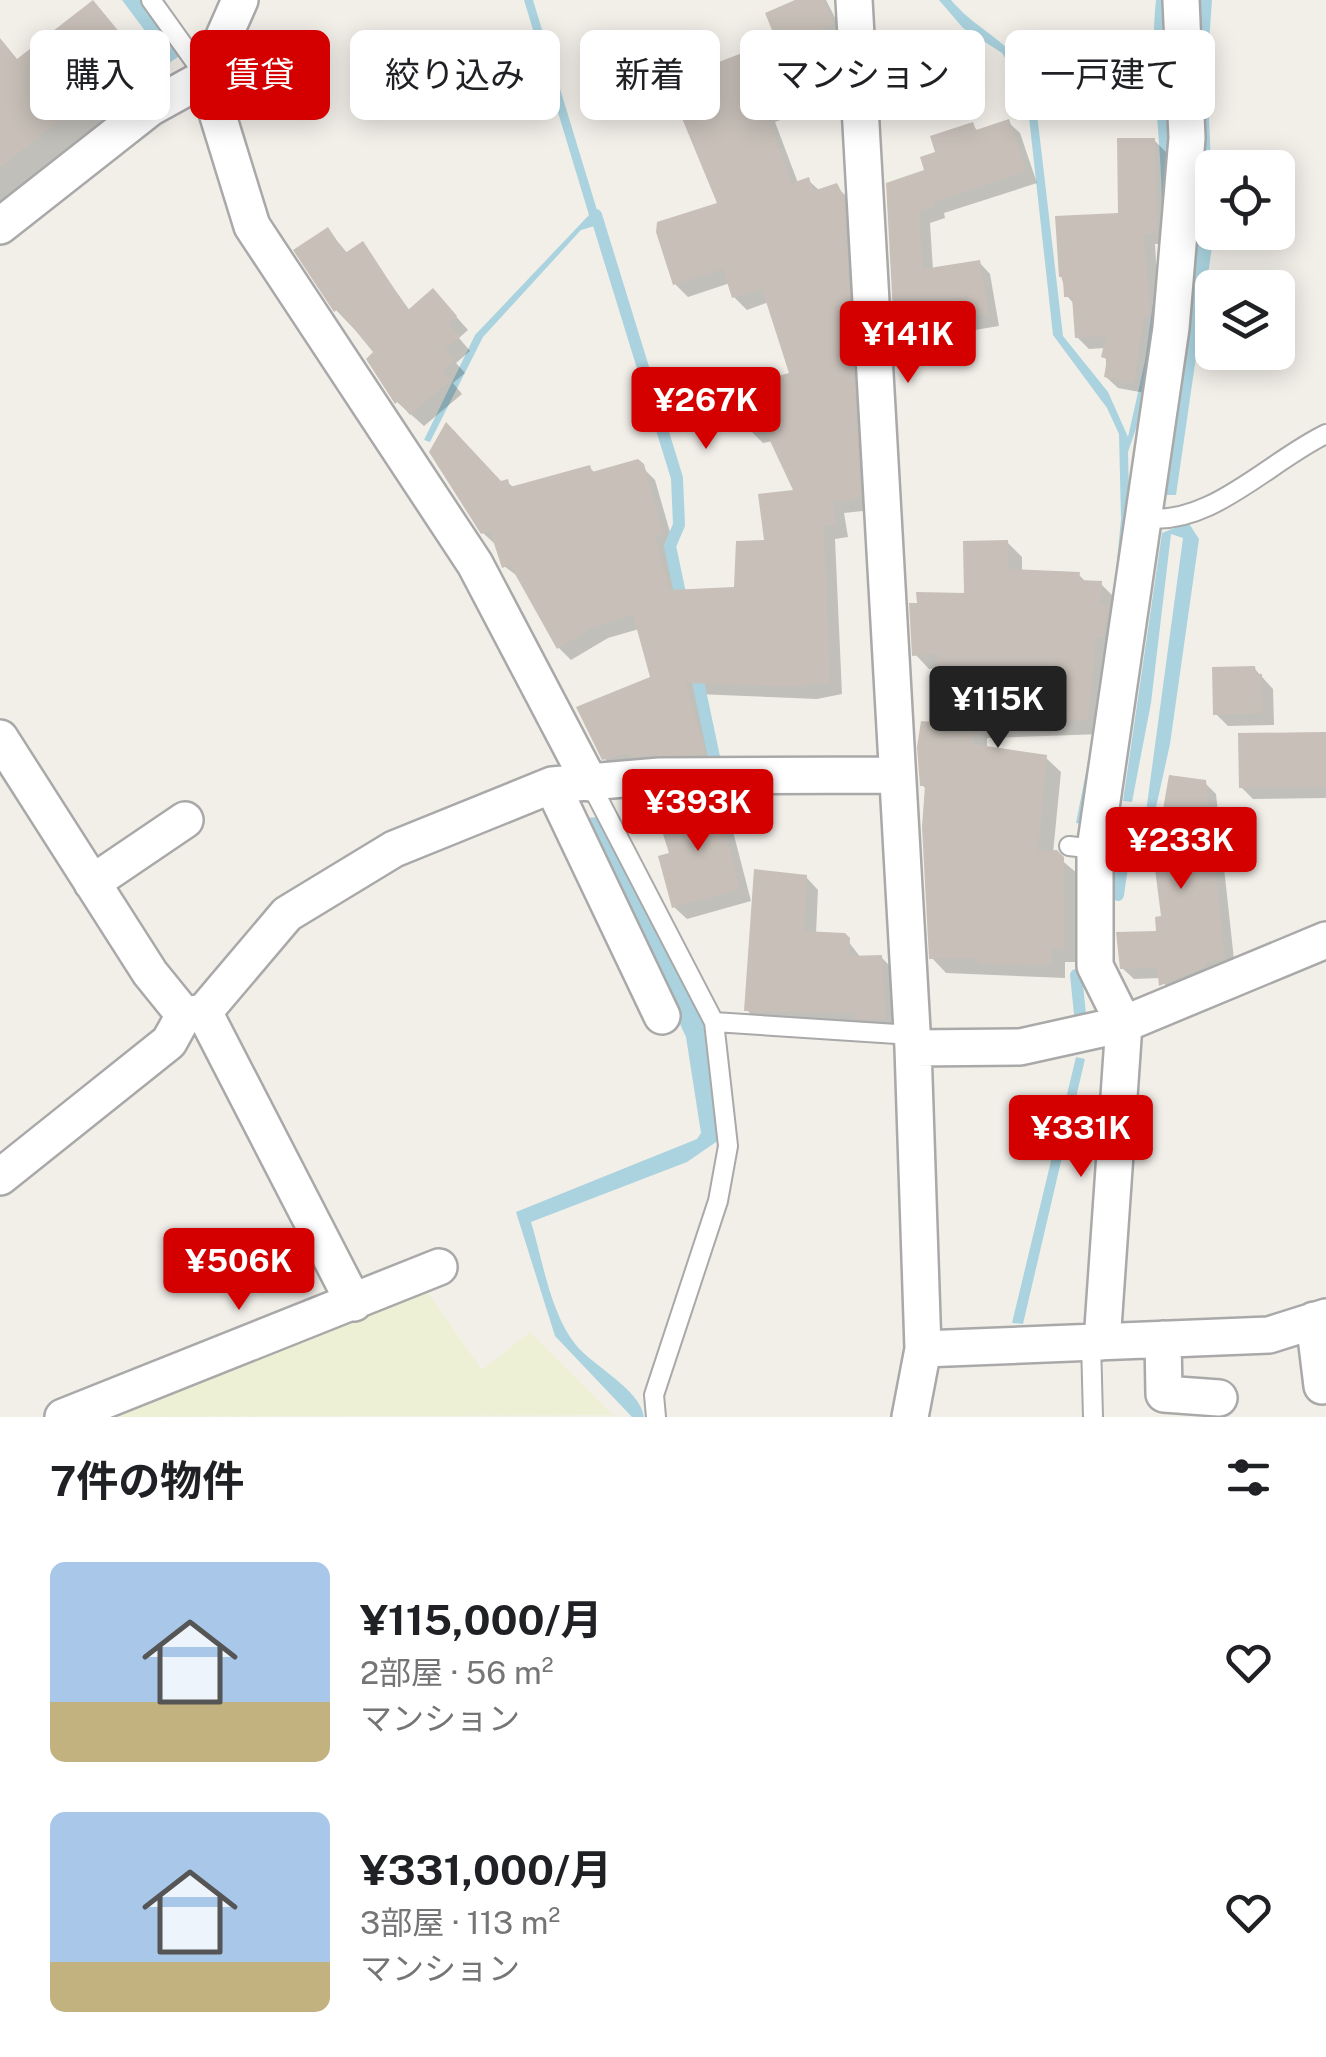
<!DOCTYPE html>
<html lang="ja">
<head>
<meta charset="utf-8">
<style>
	:root { --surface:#fff; --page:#f2f2f2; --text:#202124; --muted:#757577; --accent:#d40000 }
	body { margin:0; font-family:"Public Sans","Noto Sans JP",sans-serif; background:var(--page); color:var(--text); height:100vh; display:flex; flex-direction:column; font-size:38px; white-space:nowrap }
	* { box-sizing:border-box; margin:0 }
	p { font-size:32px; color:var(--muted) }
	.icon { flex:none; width:55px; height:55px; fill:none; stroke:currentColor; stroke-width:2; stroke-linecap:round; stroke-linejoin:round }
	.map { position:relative; height:1417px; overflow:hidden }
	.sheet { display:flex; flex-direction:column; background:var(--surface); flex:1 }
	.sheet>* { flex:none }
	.guide { position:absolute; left:30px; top:30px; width:1268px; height:90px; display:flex; gap:20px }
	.controls { position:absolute; left:1195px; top:150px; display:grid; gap:20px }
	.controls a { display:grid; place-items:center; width:100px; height:100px; border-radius:15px; background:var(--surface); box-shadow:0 5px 25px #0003; font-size:50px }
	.price { position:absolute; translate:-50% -85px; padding:0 22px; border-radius:10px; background:var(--accent); color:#fff; font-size:32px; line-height:65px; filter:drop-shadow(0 2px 5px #0008) }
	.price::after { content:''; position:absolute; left:50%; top:60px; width:30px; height:22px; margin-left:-15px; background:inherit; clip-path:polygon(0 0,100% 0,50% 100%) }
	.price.selected { background:#222; color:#fff }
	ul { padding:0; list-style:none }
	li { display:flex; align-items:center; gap:30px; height:250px; padding:0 50px }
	li span { display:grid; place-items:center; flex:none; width:280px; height:200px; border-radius:15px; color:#555 }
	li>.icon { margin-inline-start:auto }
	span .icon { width:120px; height:120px; fill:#fffc; stroke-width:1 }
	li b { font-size:42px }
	h2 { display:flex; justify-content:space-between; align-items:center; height:120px; padding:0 50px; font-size:42px }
	.pill { padding:0 35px; border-radius:15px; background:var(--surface); box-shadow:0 5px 25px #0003; font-size:35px; line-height:90px }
	.pill.selected { background:var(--accent); color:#fff }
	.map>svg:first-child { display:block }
	.farmland { fill:#eef0d5 }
	.water { fill:#aad3df }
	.shadow { fill:#0003 }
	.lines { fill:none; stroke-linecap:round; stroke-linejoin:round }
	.stream { stroke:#aad3df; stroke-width:12 }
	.building { fill:#c7bfb8 }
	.lane-casing { stroke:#a9a9a9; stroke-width:22 }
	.street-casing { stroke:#a9a9a9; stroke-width:40 }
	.lane { stroke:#fff; stroke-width:18 }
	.street { stroke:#fff; stroke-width:35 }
</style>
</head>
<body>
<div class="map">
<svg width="1326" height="1417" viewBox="0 0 1326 1417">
	<rect width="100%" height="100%" fill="#f2efe9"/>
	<!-- farmland -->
	<path class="farmland" d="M 424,1287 L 482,1370 L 530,1332 L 613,1415 L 107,1417 Z"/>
	<!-- water -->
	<path class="water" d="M 122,0 L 141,0 L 181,55 L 169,63 Z
		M 524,0 L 533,0 L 600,220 L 598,225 L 581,230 L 483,337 L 430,442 L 424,440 L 475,335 L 589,215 Z
		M 939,0 L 951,0 C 983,37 1010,36 1034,88 L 1063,336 L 1108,392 L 1128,437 L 1145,361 L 1155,289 L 1162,288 L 1146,399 L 1128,452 L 1129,494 L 1114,669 L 1083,824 L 1076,823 L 1107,665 L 1121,519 L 1119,434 L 1107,408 L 1053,335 L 1026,90 L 1002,53 L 963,28 Z
		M 1156,0 L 1165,0 L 1162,29 L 1172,169 L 1166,248 L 1160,248 C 1168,165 1147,83 1156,0 Z
		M 1198,0 L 1212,0 L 1207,71 L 1214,233 L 1176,495 L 1164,495 L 1204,197 Z
		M 1182,525 L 1190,525 L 1199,539 L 1170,744 L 1155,812 L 1146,812 L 1183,538 L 1171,534 L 1151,703 L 1132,802 L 1123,801 L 1162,533 Z
		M 598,817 L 703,1021 L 719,1140 L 687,1162 L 531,1222 C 543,1261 550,1313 576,1345 C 594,1367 640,1389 644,1417 L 632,1417 L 555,1336 L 516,1212 L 697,1139 L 701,1133 L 686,1037 L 585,818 Z
		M 1076,1057 L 1085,1059 L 1023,1324 L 1012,1323 Z"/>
	<!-- shadow -->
	<path class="shadow" d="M 802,0 L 826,0 L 845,37 L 794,58 L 781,46 Z
		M 92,2 L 161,82 L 0,212 L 0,77 Z
		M 755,51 L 767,64 L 788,117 L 775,122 L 798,183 L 808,180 L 820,191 L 836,186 L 849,199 L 872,510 L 844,513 L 848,537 L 835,539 L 842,694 L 817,699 L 697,694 L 717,766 L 616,771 L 604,758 L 653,679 L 639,629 L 608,638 L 571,660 L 559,648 L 520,578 L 504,566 L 496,545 L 483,533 L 501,484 L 507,482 L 514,488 L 590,468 L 596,474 L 637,462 L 655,480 L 674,546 L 665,549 L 678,592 L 736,589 L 797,492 L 773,441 L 763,443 L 750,430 L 792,375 L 769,302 L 747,310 L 734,297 L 730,283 L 688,297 L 675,284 L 720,205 Z
		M 1008,122 L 1020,133 L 1037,183 L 944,213 L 945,218 L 930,223 L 933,270 L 979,262 L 990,274 L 999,326 L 908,341 L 896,330 L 888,185 L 927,171 L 938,154 L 972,125 L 978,131 Z
		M 1154,140 L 1166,152 L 1167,244 L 1155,244 L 1160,328 L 1145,393 L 1118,388 L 1106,377 L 1106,348 L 1089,349 L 1077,337 L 1075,305 L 1067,296 L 1061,276 L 1121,215 Z
		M 328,230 L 348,254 L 363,245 L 410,311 L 445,304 L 468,330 L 459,338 L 470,351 L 456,363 L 465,373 L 453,383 L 462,394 L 424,426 L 397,402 L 369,360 L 377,353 L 336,310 Z
		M 1007,542 L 1022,557 L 1022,572 L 1079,575 L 1087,583 L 1101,584 L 1115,598 L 1101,734 L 987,738 L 987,748 L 1046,758 L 1061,772 L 1053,853 L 1078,874 L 1079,962 L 1065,962 L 1065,978 L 946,973 L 932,958 L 927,790 L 922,785 L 937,725 L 939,668 L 929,669 L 915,654 Z
		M 1254,668 L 1273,689 L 1274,725 L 1228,726 L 1216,714 Z
		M 1326,734 L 1326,798 L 1253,799 L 1241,787 Z
		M 1205,783 L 1216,794 L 1235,969 L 1172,996 L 1161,978 L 1134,979 L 1122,968 L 1119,935 L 1159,934 L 1173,830 L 1163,821 Z
		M 716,800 L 728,812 L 751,901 L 687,919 L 674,907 L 688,830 Z
		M 806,877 L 818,890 L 816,934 L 844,936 L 861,958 L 881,957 L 894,970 L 897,1032 L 759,1023 L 747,1010 Z"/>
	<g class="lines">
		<!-- stream -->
		<path class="stream" d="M 596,215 L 677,478 L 679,525 L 670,546 L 682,603
			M 695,667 L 714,757
			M 1118,895 L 1124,853
			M 1076,975 L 1080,1014"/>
	</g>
	<!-- building -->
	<path class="building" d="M 93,0 L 139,56 L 0,168 L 0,38 L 17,59 Z
		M 795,0 L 824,0 L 834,24 L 779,47 L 765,13 Z
		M 755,48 L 777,105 L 764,110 L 792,183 L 809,177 L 813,191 L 837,183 L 844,197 L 852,338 L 846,339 L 854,372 L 861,498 L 833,502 L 836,525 L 824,527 L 830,683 L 806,684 L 806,687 L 686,683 L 706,755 L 630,757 L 628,753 L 602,760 L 576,707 L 650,677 L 633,615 L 595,626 L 557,649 L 510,565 L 502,568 L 490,531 L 481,534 L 429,452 L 446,422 L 501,481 L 508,479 L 510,487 L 590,465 L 592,472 L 638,459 L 644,464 L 663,534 L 655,536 L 670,590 L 734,587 L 736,541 L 764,540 L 758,494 L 793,490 L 764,428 L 748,432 L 737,386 L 789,373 L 762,289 L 732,298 L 723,269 L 673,285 L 656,232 L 657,222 L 717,203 L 667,82 Z
		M 1009,119 L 1026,171 L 934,202 L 935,206 L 919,211 L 923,269 L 980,260 L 989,314 L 894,331 L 886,183 L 924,170 L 920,157 L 935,152 L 930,136 L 973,122 L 976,130 Z
		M 1117,138 L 1155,138 L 1157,233 L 1144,234 L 1150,317 L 1143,318 L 1134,383 L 1104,377 L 1107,359 L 1101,357 L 1106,336 L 1075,338 L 1072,297 L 1064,297 L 1063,277 L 1059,277 L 1055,216 L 1118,213 Z
		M 328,227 L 345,253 L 363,241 L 408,310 L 433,288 L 457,316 L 449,324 L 460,337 L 445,349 L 455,359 L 442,370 L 451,380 L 410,415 L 398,401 L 395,404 L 366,359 L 373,352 L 338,309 L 334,312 L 293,250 Z
		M 1008,540 L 1009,569 L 1080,572 L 1079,580 L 1102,581 L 1100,605 L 1108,605 L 1103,638 L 1096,638 L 1088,720 L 974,724 L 973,744 L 1047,755 L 1038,851 L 1057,850 L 1064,857 L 1065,949 L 1052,949 L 1051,965 L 978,964 L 978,958 L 929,959 L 922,827 L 925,786 L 920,786 L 917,747 L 921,721 L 934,722 L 937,654 L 912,656 L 909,603 L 917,603 L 916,592 L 964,593 L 963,541 Z
		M 1255,666 L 1256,674 L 1262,674 L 1263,713 L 1213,715 L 1212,667 Z
		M 1326,732 L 1326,787 L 1239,788 L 1238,733 Z
		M 1169,775 L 1206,780 L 1225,959 L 1205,963 L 1205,967 L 1159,986 L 1157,968 L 1120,969 L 1116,932 L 1156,931 L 1155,917 L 1161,916 L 1154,861 L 1157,846 L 1169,843 L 1172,836 L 1169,825 L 1161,821 Z
		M 674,797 L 717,797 L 740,889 L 672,908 L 658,856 L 669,853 L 663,834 L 685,828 Z
		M 754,869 L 807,875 L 804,931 L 845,933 L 850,938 L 849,956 L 882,955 L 886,1020 L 855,1019 L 855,1013 L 744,1011 Z"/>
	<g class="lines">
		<defs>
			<path id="lane" d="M 151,0 L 206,77
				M 1144,518 C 1210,527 1268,462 1326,434
				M 590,783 L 714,1022 L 728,1146 L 718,1201 L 654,1395 L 656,1417
				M 1099,821 L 1160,834
				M 1069,846 L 1095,849
				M 714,1022 L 912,1035
				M 1091,1342 L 1093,1417"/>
			<path id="street" d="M 854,0 L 913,1048 L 923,1349 L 910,1417
				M 206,77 L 252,226 L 475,564 L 590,783
				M 0,226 L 150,108 L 206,77 L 240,0
				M 0,738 L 150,973 L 184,1015 L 204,1012 L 287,914 L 394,849 L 552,785 L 660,776 L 897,775
				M 552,785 L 662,1016
				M 92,883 L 185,820
				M 204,1012 L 354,1303
				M 913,1048 L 1020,1047 L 1124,1024 L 1326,940
				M 0,1177 L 169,1042 L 184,1015
				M 1314,1320 L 1322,1386
				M 1163,1339 L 1164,1394 L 1219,1398
				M 1102,1342 L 1124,1024 L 1095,966 L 1095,849 L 1171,328 L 1187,138 L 1181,0
				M 923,1349 L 1269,1335 L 1326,1317
				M 63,1417 L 439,1267"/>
		</defs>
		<!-- lane casing -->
		<use href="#lane" class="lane-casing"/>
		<!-- street casing -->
		<use href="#street" class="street-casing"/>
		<!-- lane -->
		<use href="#lane" class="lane"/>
		<!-- street -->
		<use href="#street" class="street"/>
	</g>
</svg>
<div class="controls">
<a><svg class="icon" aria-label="locate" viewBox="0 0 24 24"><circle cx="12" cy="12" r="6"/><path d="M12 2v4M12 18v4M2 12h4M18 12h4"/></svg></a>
<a><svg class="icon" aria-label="layers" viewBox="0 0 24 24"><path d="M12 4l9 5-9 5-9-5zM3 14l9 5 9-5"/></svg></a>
</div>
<b class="price" style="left:908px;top:386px">¥141K</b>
<b class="price" style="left:706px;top:452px">¥267K</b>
<b class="price selected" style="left:998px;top:751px">¥115K</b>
<b class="price" style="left:698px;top:854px">¥393K</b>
<b class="price" style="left:1181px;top:892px">¥233K</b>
<b class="price" style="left:1081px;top:1180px">¥331K</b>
<b class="price" style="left:239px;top:1313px">¥506K</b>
<div class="guide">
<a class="pill">購入</a>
<a class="pill selected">賃貸</a>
<a class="pill">絞り込み</a>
<a class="pill">新着</a>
<a class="pill">マンション</a>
<a class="pill">一戸建て</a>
</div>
</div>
<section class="sheet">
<h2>7件の物件<svg class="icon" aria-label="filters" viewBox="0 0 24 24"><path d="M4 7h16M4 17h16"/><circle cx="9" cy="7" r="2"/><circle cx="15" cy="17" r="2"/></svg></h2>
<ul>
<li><span style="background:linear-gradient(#a9c7e8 70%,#c2b280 0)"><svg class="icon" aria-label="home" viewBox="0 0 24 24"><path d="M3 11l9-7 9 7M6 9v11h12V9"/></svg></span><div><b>¥115,000/月</b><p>2部屋 · 56 m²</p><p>マンション</p></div><svg class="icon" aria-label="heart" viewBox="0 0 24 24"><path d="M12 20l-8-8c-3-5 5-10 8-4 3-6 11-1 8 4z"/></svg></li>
<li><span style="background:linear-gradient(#a9c7e8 75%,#c2b280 0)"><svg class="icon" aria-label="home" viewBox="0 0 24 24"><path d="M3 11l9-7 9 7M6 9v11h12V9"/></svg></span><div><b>¥331,000/月</b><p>3部屋 · 113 m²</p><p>マンション</p></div><svg class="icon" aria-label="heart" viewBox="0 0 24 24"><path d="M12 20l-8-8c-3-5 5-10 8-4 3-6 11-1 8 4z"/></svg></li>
</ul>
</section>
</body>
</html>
